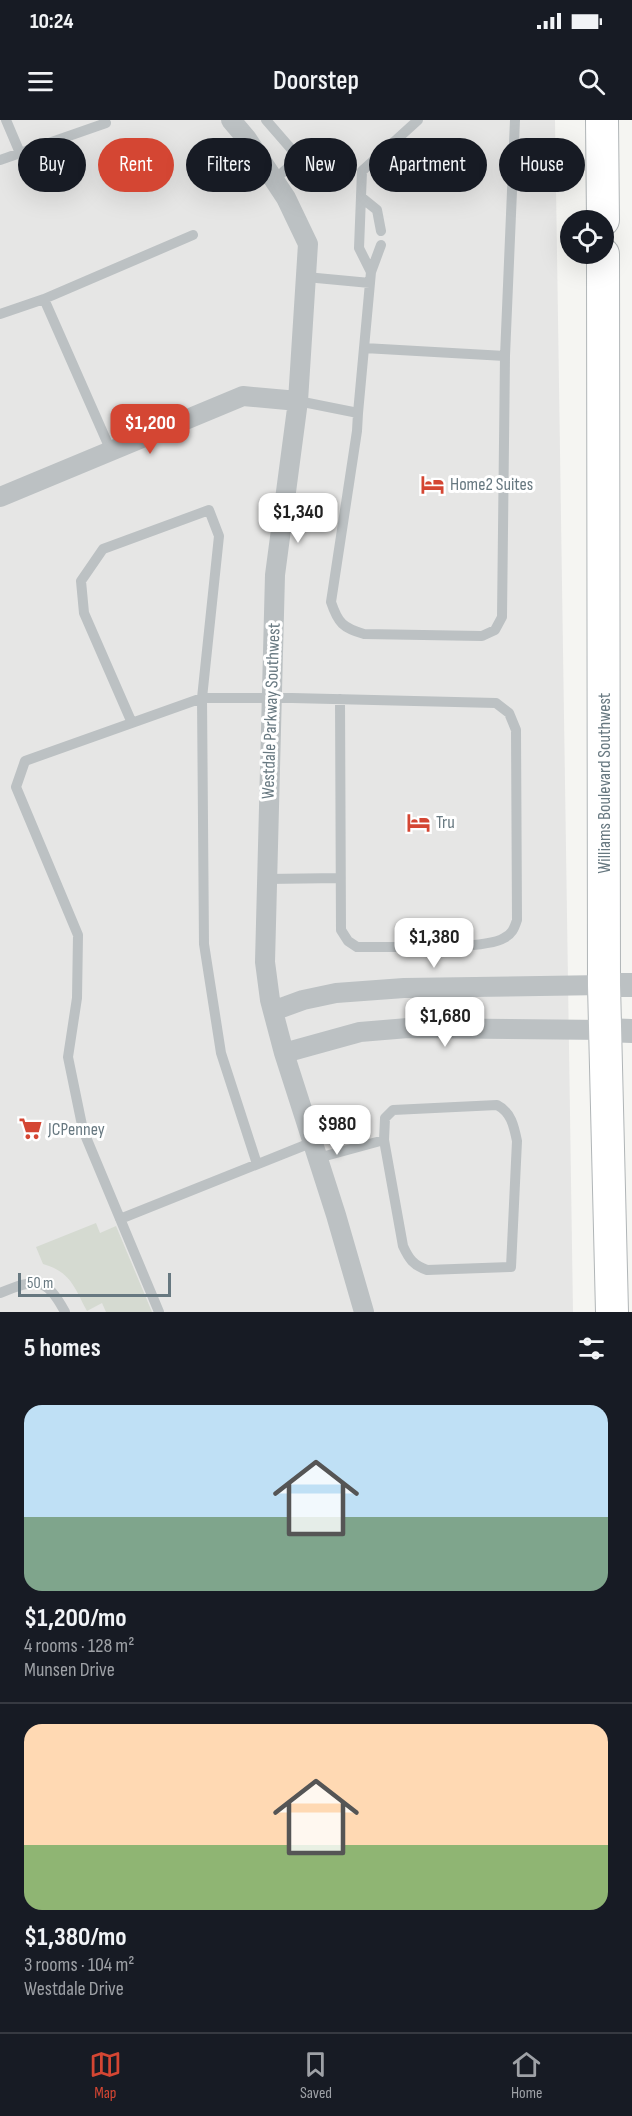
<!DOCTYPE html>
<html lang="en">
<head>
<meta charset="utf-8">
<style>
	:root { --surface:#171b24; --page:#20242c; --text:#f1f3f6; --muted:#9ea1a6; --line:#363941; --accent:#d44633 }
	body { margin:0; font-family:"Sofia Sans Condensed",sans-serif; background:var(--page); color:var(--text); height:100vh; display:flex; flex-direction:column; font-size:22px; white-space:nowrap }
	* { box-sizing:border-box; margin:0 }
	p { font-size:20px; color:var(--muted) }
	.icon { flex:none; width:33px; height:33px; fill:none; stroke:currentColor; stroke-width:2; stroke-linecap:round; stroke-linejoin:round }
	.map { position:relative; height:1192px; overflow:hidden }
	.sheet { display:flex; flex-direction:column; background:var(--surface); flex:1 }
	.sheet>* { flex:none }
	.banner { position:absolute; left:18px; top:18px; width:597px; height:54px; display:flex; gap:12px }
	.controls { position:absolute; left:560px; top:90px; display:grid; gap:12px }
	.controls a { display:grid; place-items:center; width:54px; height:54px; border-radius:50%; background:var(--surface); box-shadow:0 6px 24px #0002; font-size:30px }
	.scale { position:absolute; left:18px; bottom:15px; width:153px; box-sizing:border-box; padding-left:6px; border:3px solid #677880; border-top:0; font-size:16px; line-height:21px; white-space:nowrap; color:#677880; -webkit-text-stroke:4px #fff; paint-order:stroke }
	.price { position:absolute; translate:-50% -51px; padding:0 14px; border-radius:12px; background:#fff; color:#222; font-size:20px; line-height:39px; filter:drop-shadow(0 2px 3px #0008) }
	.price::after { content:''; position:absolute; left:50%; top:36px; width:18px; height:14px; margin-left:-9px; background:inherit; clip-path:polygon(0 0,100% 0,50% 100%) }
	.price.active { background:var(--accent); color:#fff }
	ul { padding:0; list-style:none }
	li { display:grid; align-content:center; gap:12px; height:318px; padding:0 24px }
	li+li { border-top:2px solid var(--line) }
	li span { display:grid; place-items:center; height:186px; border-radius:18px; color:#555 }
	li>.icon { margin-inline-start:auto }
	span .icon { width:108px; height:108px; fill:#fffc; stroke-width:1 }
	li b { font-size:26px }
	h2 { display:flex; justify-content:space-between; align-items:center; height:72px; padding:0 24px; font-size:26px }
	.chip { padding:0 21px; border-radius:27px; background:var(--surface); box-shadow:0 6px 24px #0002; font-size:21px; line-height:54px }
	.chip.active { background:var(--accent); color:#fff }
	.status { display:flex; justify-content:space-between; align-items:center; height:42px; padding:0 30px; background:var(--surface); direction:ltr }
	.status svg { height:16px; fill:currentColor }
	header { display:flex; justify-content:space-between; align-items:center; height:78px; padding:0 24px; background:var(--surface); font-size:27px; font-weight:600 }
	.tabs { display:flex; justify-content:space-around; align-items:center; height:84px; border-top:2px solid var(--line); background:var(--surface); font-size:16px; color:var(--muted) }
	.tabs a { display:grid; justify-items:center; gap:3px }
	.tabs .active { color:var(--accent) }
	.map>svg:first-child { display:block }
	.built { fill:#e6e6e5 }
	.green { fill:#d5dad1 }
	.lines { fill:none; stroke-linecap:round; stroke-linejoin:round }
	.primary-casing { stroke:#b0b5b7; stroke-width:34 }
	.service { stroke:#bcc1c3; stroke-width:10 }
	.minor { stroke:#bcc1c3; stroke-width:20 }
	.tertiary { stroke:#bcc1c3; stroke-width:24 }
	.primary { stroke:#fff; stroke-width:32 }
	.labels { text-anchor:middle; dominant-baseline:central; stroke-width:6; stroke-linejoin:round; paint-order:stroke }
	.poi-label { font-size:18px; fill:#677880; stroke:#fff; text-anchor:start }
	.street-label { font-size:18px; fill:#677880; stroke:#fff }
</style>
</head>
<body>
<div class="status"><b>10:24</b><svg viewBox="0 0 49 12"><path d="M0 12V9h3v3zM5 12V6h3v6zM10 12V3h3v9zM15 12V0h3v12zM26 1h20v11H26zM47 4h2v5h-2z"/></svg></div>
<header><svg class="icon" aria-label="menu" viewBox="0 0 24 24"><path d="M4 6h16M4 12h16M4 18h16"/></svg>Doorstep<svg class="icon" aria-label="search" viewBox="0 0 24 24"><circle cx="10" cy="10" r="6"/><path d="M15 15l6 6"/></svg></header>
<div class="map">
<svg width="632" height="1192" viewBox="0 0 632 1192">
	<rect width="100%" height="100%" fill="#f5f5f2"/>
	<!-- built -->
	<path class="built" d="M 0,0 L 555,0 L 573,1192 L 0,1192 Z"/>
	<!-- green -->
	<path class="green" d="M 96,1103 L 100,1113 L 116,1106 L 152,1192 L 106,1192 L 102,1183 L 87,1191 C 74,1167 71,1152 43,1144 L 36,1127 Z"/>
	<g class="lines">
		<defs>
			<path id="primary" d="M 602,0 L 603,100
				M 603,134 L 604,865 L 612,1192"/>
		</defs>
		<!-- primary casing -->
		<use href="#primary" class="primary-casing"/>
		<!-- service -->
		<path class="service" d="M 6,0 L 20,33
			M 266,0 L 299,38 L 274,60
			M 0,40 L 106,3
			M 361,77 L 377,90 L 381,111
			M 371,152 L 381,125
			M 306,157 L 370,163
			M 44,179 L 193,115
			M 0,194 L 44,179 L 111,331
			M 364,228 L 371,152 L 359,128 L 362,51 L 418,0
			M 505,236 L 515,0
			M 298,281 L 358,293 L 357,311 L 331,482 C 338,503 343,508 364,514 L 482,516 L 495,510 L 502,497 L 505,236 L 364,228 L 358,293
			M 132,603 L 84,493 L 81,461 L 103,429 L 209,390 L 219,416 L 202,578 L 204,824 L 221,933 L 257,1044
			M 267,759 L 340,758
			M 318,1038 L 384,1020 L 385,998 L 393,990 L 497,985 C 511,992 514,1006 517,1021 L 511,1147 L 427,1150 C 413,1145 409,1139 403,1126 L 384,1020
			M 120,1099 L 313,1022
			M 0,1173 C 35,1159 45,1155 65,1192
			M 159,1192 L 83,1010 L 68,937 L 77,878 L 78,815 L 16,667 L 25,641 L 202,578 L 292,578 L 496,583 L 509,593 L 516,610 L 517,800 C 514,809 512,814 504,818 C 483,831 386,826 357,827 L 348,821 L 341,810 L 340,579"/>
		<!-- minor -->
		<path class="minor" d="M 231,0 L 247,19 L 286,78 L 308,124 L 298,281 L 275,455 L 265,842 L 270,880 L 284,933 L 336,1095 L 364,1192
			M 0,377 L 243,276 L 298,281
			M 273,891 L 303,880 L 336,873 L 404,868 L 604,865
			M 284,933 L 360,912 L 408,908 L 605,910"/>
		<!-- tertiary -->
		<path class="tertiary" d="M 604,865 L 632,865
			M 605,910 L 632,911"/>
		<!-- primary -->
		<use href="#primary" class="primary"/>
	</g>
	<!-- icons -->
	<defs>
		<symbol id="hotel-bare" viewBox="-9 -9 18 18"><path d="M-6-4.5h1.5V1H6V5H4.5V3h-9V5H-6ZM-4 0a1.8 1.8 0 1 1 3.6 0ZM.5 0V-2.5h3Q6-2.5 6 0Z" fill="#d44633" stroke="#fff" stroke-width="2.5" paint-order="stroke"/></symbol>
		<symbol id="supermarket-bare" viewBox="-9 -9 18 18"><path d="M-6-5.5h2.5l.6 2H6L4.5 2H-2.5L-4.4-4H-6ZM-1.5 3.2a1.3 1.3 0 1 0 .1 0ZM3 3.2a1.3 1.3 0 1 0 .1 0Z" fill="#d44633" stroke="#fff" stroke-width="2.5" paint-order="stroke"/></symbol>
	</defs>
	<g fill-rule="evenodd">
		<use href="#hotel-bare" x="416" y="348" width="33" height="33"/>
		<use href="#hotel-bare" x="402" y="686" width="33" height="33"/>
		<use href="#supermarket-bare" x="14" y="992" width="33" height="33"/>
	</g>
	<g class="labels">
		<!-- poi labels -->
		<g class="poi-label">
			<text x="450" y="364">Home2 Suites</text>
			<text x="436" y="702">Tru</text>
			<text x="48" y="1009">JCPenney</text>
		</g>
		<!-- street labels -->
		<g class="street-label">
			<text transform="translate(271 591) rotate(-88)">Westdale Parkway Southwest</text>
			<text transform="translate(604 663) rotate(-90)">Williams Boulevard Southwest</text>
		</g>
	</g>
</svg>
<div class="controls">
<a><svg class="icon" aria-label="locate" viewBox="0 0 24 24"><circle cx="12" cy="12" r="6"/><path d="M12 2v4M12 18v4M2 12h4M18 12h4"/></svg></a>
</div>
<div class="scale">50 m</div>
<b class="price active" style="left:150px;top:335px">$1,200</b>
<b class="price" style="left:298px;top:424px">$1,340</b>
<b class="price" style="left:434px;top:849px">$1,380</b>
<b class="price" style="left:445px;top:928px">$1,680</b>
<b class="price" style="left:337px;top:1036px">$980</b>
<div class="banner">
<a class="chip">Buy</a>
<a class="chip active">Rent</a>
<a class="chip">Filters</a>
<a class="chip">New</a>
<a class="chip">Apartment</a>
<a class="chip">House</a>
</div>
</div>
<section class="sheet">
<h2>5 homes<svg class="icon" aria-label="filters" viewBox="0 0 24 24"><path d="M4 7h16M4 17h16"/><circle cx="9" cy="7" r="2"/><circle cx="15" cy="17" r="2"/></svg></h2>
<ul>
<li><span style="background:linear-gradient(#bfe0f5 60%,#7fa58c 0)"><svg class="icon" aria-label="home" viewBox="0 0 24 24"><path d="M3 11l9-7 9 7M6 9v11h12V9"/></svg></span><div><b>$1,200/mo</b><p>4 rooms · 128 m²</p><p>Munsen Drive</p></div></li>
<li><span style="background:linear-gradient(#ffd9b3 65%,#8fb573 0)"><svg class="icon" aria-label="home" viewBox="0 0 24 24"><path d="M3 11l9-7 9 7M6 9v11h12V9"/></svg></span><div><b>$1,380/mo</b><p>3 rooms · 104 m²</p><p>Westdale Drive</p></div></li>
</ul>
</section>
<nav class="tabs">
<a class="active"><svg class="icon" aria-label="map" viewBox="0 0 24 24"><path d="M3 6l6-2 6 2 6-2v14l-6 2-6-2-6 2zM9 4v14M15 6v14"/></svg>Map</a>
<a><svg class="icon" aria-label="saved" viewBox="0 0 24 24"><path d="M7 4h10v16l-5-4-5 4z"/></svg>Saved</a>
<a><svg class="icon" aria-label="home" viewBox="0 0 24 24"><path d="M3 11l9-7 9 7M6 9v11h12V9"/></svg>Home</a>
</nav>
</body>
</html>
